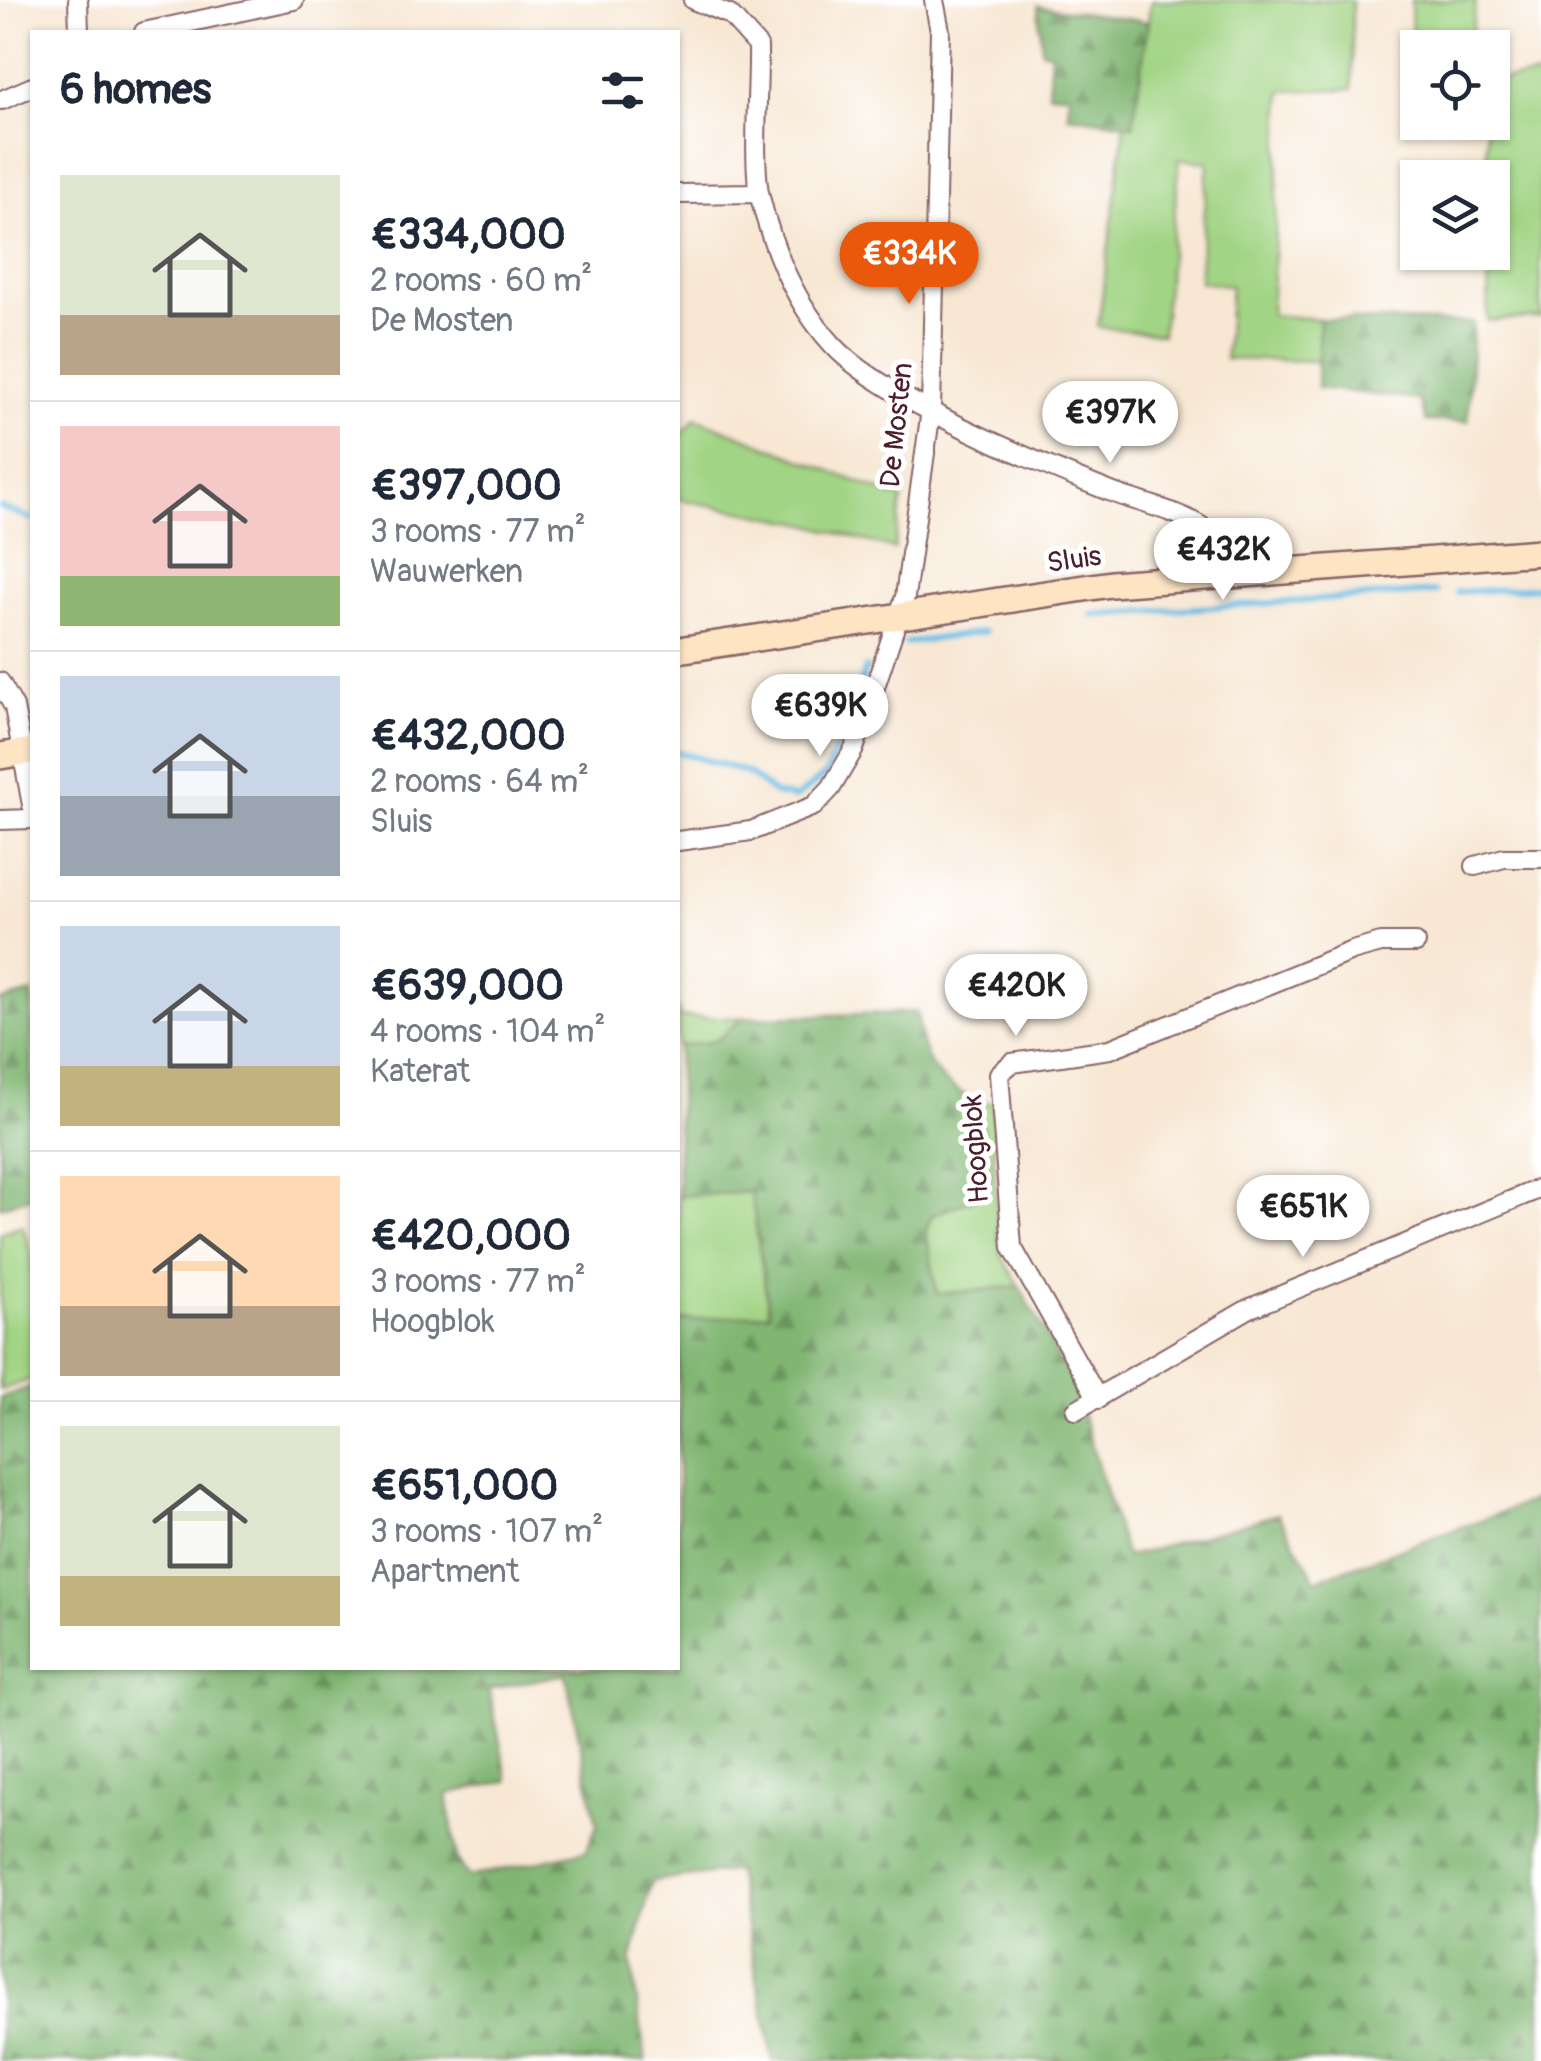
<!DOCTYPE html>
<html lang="en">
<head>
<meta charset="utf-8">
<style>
	:root { --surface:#fff; --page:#f6f6f7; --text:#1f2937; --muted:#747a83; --line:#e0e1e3; --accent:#ea580c }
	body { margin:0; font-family:Pangolin,sans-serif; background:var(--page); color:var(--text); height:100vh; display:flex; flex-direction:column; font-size:38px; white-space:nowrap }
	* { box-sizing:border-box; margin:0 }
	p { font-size:32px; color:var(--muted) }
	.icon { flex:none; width:55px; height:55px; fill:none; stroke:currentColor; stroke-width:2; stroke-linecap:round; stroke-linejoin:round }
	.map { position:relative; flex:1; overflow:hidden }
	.side { position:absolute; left:30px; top:30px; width:650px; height:1640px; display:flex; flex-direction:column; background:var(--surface); border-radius:0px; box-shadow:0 2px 8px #0004 }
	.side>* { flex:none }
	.controls { position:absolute; left:1400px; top:30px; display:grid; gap:20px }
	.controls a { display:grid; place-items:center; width:110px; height:110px; border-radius:0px; background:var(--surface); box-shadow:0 2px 8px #0004; font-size:50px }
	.price { position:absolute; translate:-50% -85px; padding:0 22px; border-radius:35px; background:#fff; color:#222; font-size:32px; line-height:65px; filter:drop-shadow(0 2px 5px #0008) }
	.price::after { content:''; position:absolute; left:50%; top:60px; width:30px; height:22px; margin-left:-15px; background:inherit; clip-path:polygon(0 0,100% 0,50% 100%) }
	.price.current { background:var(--accent); color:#fff }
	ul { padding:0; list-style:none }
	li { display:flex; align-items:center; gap:30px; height:250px; padding:0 30px }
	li+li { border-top:2px solid var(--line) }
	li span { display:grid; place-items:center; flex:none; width:280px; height:200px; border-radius:0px; color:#555 }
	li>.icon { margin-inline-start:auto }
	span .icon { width:120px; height:120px; fill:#fffc; stroke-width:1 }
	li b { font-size:42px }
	h2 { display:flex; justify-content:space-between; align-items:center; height:120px; padding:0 30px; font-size:42px }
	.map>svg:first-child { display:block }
	.grass { fill:#a1d484; stroke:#767a58; stroke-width:2.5 }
	.forest { fill:url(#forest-firs); stroke:#656a4e; stroke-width:2.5; fill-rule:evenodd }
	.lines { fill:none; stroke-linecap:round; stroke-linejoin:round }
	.stream { stroke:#67bce3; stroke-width:6 }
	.street-casing { stroke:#876566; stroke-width:22 }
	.secondary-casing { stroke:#876566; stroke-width:30 }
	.street { stroke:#fff; stroke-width:18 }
	.secondary { stroke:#fde5c4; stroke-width:25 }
	.labels { text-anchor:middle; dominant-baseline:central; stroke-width:10; stroke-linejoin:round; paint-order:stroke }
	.street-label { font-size:28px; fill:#4a1f2b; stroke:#fff }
</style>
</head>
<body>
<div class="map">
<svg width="1541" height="2061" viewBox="0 0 1541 2061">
	<defs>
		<pattern id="forest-firs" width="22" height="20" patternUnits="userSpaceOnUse" patternTransform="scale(2.5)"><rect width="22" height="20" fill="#80b672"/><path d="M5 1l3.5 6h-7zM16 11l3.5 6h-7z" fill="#6b935e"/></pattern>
	</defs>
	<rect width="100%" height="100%" fill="#fff"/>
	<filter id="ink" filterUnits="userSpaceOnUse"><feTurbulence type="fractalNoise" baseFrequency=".01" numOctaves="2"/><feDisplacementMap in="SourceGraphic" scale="20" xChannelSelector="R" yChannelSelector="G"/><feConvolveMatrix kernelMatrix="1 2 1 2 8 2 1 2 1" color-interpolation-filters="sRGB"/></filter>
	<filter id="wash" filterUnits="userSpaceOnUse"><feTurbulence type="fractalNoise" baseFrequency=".0048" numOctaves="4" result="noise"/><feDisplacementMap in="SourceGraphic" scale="40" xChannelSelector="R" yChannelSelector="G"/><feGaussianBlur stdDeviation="2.25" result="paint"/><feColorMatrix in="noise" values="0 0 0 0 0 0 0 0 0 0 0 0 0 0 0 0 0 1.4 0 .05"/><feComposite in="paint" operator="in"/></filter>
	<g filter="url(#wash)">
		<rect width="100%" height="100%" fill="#f7e7d3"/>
		<!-- grass -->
		<path class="grass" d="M 1151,0 L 1352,0 L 1352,89 L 1282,91 L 1271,315 L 1319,319 L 1318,361 L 1225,359 L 1231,286 L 1199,281 L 1208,162 L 1180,159 L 1162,334 L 1098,327 L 1125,124 L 1133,124 Z
			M 1411,0 L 1476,0 L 1470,47 L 1418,48 L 1417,86 L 1413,87 Z
			M 1541,76 L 1541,317 L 1487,321 L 1493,170 L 1487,167 L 1486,123 L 1492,122 L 1493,81 Z
			M 696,418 L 902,499 L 894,549 L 803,523 L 678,499 L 678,438 Z
			M 678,1007 L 679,1017 L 742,1018 L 716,1042 L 678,1046 Z
			M 992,1102 L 998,1236 L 1001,1255 L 1019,1286 L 937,1295 L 926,1231 L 932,1214 L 973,1199 L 989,1177 L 978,1103 Z
			M 751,1192 L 769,1314 L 678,1321 L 678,1196 Z
			M 22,1225 L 32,1255 L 32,1379 L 0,1390 L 0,1233 Z"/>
		<!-- forest -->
		<path class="forest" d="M 1038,6 L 1148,22 L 1133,125 L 1068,115 L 1069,94 L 1048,93 L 1051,52 L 1042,51 Z
			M 1319,319 L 1473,323 L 1468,421 L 1426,421 L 1419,400 L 1317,388 Z
			M 32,993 L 32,1196 L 0,1207 L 0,1001 Z
			M 917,1012 C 924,1067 931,1075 978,1103 L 990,1177 L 973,1199 L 932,1215 L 926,1231 L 937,1294 L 1019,1286 L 1072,1382 L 1126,1557 L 1278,1514 L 1316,1580 L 1541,1498 L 1541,2061 L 773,2061 L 736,1871 L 652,1881 L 631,1962 L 646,2061 L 0,2061 L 0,1398 L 32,1386 L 32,1668 L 678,1668 L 678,1321 L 769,1313 L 751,1192 L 678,1196 L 678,1046 L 716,1041 L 742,1018 ZM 566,1674 L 597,1825 L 586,1851 L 469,1877 L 457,1860 L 447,1794 L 508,1781 L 489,1689 Z"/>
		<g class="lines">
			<!-- stream -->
			<path class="stream" d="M 0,507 L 32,519
				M 1457,592 L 1541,587
				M 1093,615 L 1436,592
				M 906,643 L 984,632
				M 678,752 L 746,772 L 775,794 L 796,798 L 826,774 L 866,668"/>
		</g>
	</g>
	<g filter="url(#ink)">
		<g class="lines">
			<defs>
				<path id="street" d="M 78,0 L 79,32
					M 693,0 L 730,15 L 758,46 C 759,85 752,163 760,197 C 773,250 796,305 833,345 C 881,398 1036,462 1106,490 C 1133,501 1183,512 1205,529 C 1219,540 1222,559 1227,576
					M 144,32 L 294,0
					M 2,100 L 32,87
					M 678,194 L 759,193
					M 0,682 L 14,707 L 32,805
					M 0,820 L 32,819
					M 678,841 L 751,831 L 814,806 L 831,788 L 854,749 L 887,651 L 905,597 L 931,410 L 940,31 L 934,0
					M 1475,866 L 1504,858 L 1541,858
					M 1098,1399 L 1012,1247 L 999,1074 L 1012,1063 L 1110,1049 L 1352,951 L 1381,943 L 1416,943
					M 1076,1410 L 1248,1309 L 1541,1188"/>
				<path id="secondary" d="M 678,650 L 1111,584 L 1541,552
					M 0,756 L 32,751"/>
			</defs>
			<!-- street casing -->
			<use href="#street" class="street-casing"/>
			<!-- secondary casing -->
			<use href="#secondary" class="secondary-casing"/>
			<!-- street -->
			<use href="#street" class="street"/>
			<!-- secondary -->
			<use href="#secondary" class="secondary"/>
		</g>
	</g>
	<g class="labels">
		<!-- street labels -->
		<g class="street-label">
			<text transform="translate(897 425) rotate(-84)">De Mosten</text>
			<text transform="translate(1074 560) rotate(-8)">Sluis</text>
			<text transform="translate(976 1149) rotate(-94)">Hoogblok</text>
		</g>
	</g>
</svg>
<div class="controls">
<a><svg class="icon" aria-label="locate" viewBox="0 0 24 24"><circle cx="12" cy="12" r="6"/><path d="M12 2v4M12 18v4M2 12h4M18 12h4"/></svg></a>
<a><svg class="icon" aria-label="layers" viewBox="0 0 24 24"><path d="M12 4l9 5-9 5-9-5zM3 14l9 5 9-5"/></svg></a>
</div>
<b class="price current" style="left:909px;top:307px">€334K</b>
<b class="price" style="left:1110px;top:466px">€397K</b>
<b class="price" style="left:1223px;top:603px">€432K</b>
<b class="price" style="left:820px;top:759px">€639K</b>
<b class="price" style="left:1016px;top:1039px">€420K</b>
<b class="price" style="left:1303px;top:1260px">€651K</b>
<section class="side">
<h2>6 homes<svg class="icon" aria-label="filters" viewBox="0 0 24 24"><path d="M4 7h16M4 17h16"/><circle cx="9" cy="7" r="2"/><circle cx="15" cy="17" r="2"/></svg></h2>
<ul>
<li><span style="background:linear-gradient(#dfe7d0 70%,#b9a48a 0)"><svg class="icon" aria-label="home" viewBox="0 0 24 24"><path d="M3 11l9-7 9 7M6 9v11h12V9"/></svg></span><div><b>€334,000</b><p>2 rooms · 60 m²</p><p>De Mosten</p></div></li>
<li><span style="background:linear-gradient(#f6c9c9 75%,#8fb573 0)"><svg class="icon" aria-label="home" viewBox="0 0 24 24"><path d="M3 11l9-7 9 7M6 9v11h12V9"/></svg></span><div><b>€397,000</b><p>3 rooms · 77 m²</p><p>Wauwerken</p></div></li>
<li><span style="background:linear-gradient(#c9d6e8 60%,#9aa5b1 0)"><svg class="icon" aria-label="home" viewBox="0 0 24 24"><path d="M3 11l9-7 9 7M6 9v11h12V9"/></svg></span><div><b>€432,000</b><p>2 rooms · 64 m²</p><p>Sluis</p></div></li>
<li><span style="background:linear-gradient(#c9d6e8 70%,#c2b280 0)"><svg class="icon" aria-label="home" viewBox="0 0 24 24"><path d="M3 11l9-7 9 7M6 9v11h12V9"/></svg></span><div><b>€639,000</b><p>4 rooms · 104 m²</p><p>Katerat</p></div></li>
<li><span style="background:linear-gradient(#ffd9b3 65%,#b9a48a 0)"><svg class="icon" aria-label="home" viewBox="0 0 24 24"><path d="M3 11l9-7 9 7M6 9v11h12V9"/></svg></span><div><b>€420,000</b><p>3 rooms · 77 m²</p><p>Hoogblok</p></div></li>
<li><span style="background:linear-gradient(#dfe7d0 75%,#c2b280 0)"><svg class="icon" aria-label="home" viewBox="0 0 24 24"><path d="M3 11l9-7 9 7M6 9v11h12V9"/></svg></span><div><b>€651,000</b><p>3 rooms · 107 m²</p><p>Apartment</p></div></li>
</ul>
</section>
</div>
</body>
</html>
